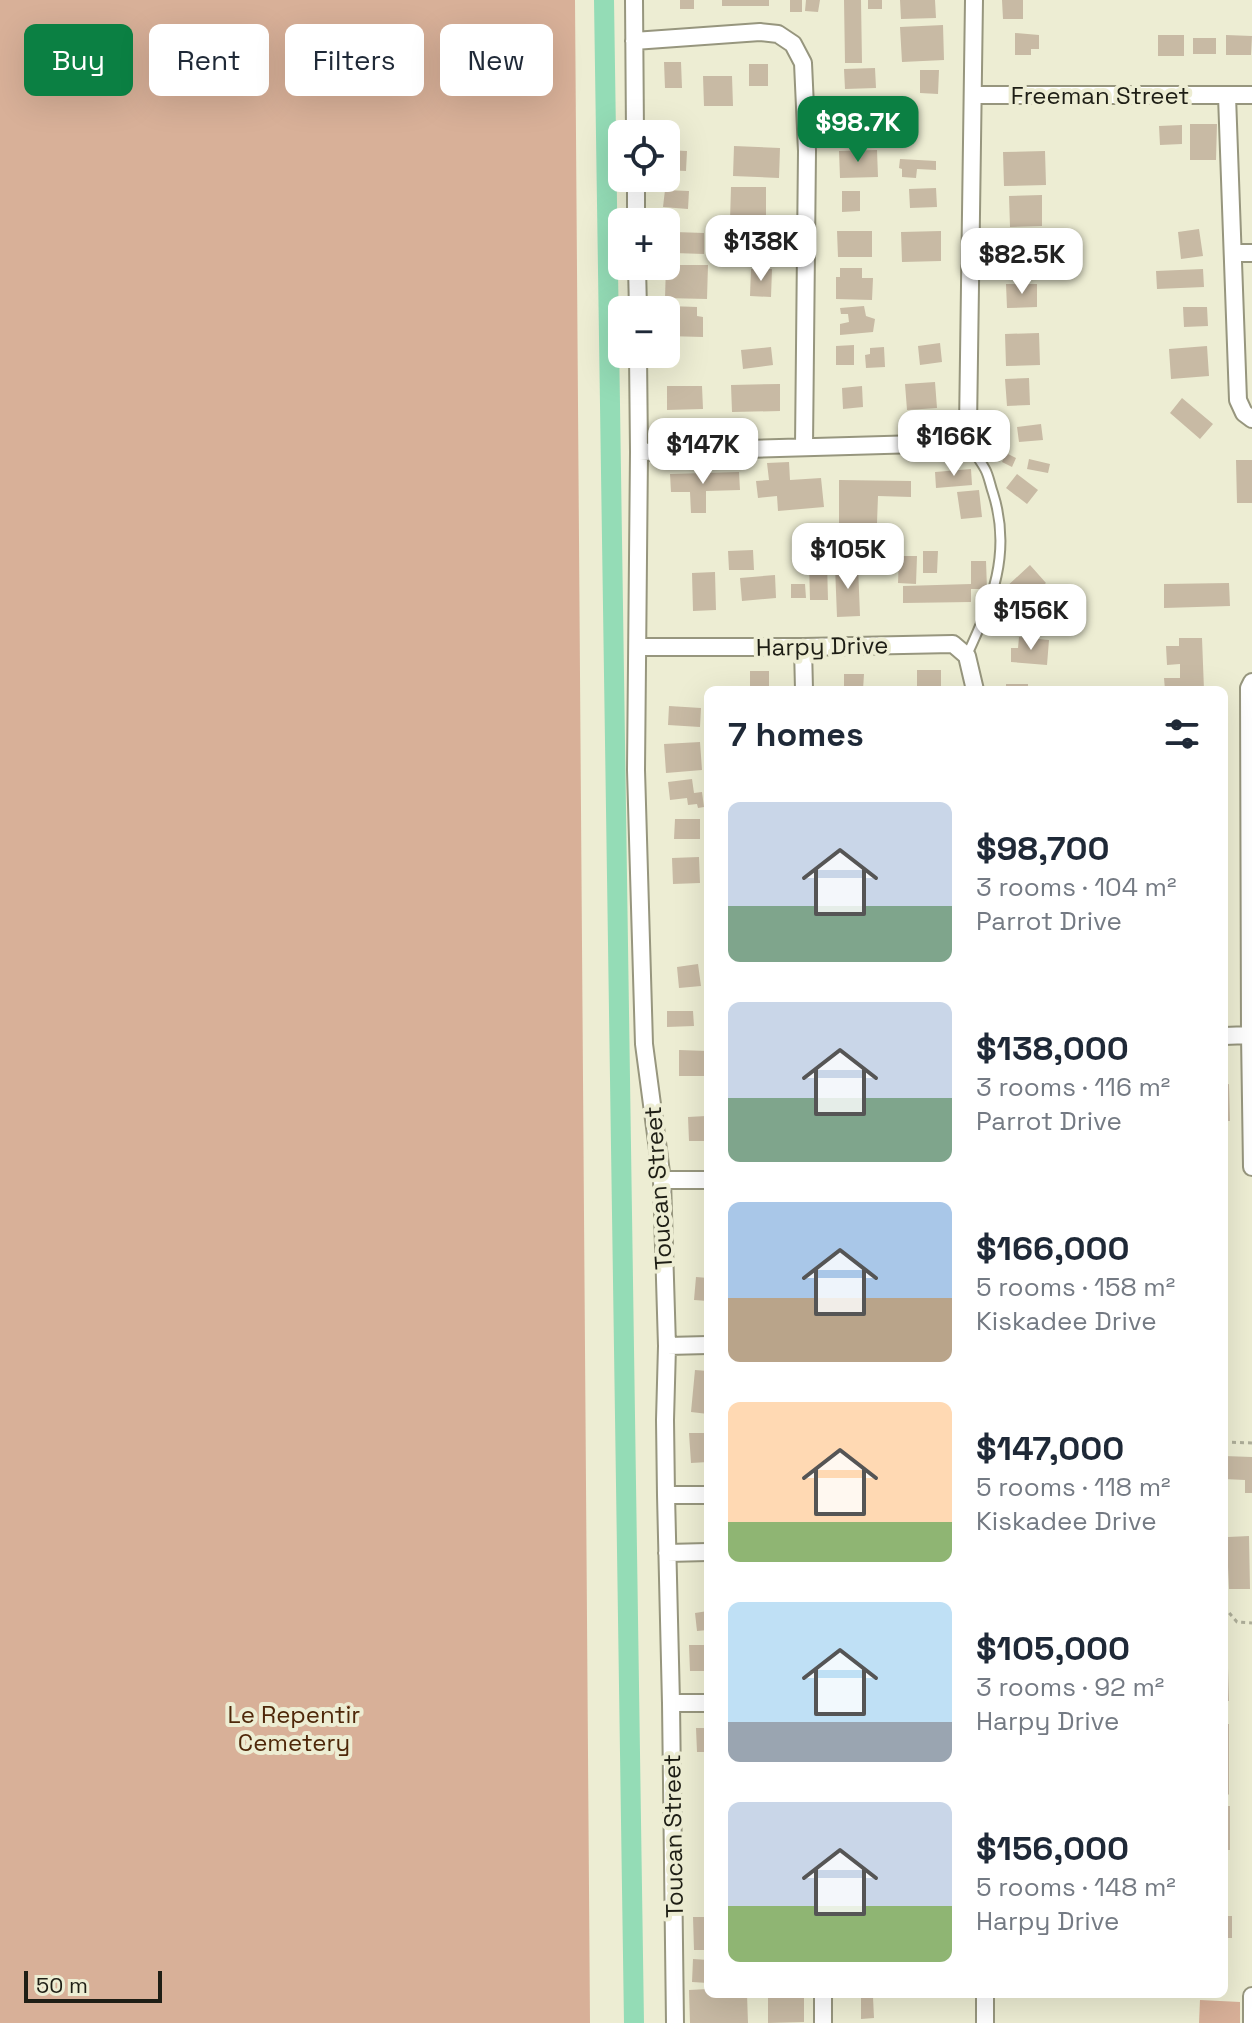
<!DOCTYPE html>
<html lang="en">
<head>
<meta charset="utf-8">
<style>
	:root { --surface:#fff; --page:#f2f2f3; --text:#1f2937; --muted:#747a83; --accent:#0b8043 }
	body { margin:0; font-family:"Space Grotesk",sans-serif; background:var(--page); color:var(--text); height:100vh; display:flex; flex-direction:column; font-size:30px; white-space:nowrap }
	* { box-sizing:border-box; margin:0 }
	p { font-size:26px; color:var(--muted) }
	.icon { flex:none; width:44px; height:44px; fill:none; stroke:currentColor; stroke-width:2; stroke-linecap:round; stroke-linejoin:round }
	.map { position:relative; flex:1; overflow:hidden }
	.drawer { position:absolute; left:704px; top:686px; width:524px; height:1312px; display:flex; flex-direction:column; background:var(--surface); border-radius:12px; box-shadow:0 8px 32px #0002 }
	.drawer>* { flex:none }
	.banner { position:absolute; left:24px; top:24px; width:560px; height:72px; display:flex; gap:16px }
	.tools { position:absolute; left:608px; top:120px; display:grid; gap:16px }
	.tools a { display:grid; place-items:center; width:72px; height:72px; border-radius:12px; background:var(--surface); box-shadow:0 8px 32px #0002; font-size:40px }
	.scale { position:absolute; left:24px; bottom:20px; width:138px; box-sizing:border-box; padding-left:8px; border:4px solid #1e1e15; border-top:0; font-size:22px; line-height:28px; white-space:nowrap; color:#1e1e15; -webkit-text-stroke:6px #ededd3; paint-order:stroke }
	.price { position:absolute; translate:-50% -68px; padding:0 18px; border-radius:16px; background:#fff; color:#222; font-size:26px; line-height:52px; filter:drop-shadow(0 2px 4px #0008) }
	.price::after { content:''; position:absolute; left:50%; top:48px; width:24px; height:18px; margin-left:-12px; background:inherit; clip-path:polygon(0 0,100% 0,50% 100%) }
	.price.on { background:var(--accent); color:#fff }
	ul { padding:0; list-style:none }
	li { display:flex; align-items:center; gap:24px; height:200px; padding:0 24px }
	li span { display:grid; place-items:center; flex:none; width:224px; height:160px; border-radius:12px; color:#555 }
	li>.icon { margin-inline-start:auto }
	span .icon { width:96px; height:96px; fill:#fffc; stroke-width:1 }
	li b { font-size:34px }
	h2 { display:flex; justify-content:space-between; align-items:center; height:96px; padding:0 24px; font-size:34px }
	.tag { padding:0 28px; border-radius:12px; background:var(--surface); box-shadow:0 8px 32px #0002; font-size:28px; line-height:72px }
	.tag.on { background:var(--accent); color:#fff }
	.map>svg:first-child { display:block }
	.green { fill:#d8b098 }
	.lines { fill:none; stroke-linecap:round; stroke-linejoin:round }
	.canal { stroke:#94dcb6; stroke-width:20 }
	.building { fill:#c8baa4 }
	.service-casing { stroke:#97967e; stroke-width:12 }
	.minor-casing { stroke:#97967e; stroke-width:20 }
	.path { stroke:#aeae99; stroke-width:3; stroke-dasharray:4 4; stroke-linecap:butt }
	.service { stroke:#fff; stroke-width:8 }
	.minor { stroke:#fff; stroke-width:16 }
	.labels { text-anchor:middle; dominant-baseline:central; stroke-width:8; stroke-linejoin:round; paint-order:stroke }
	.street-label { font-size:24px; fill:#1e1e15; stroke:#ededd3 }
	.park-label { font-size:24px; fill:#4e2709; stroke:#ededd3 }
</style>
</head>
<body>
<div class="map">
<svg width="1252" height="2023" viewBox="0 0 1252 2023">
	<rect width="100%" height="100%" fill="#ededd3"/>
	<!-- green -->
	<path class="green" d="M 0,0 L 575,0 L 590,2023 L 0,2023 Z
		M 1200,2000 L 1240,2002 L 1240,2023 L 1199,2023 Z"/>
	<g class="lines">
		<!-- canal -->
		<path class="canal" d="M 604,0 L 634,2023"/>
	</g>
	<!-- building -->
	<path class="building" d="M 680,0 L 694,0 L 694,9 L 680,9 Z
		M 722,0 L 769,0 L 769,6 L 722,6 Z
		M 790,0 L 802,0 L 802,12 L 790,12 Z
		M 806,0 L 820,0 L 818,12 L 805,11 Z
		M 844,0 L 861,0 L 862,63 L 845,63 Z
		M 868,0 L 882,0 L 882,9 L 868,9 Z
		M 900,0 L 935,0 L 936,18 L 901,19 Z
		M 1002,0 L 1023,0 L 1023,19 L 1003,19 Z
		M 943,25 L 944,60 L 902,62 L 900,27 Z
		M 1015,33 L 1039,35 L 1039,49 L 1031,49 L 1031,55 L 1015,55 Z
		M 1158,35 L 1184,35 L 1184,56 L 1158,56 Z
		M 1226,35 L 1252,36 L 1251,55 L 1226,55 Z
		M 1193,38 L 1216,38 L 1216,54 L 1193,54 Z
		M 664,62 L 681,62 L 682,88 L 665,88 Z
		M 749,64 L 768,64 L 768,86 L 749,86 Z
		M 875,68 L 876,88 L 845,89 L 844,69 Z
		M 920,70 L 939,70 L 938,94 L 920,93 Z
		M 703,76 L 732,76 L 733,106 L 704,106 Z
		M 1190,124 L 1217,124 L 1216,160 L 1190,160 Z
		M 1182,125 L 1182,144 L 1160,145 L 1159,126 Z
		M 734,146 L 780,148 L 779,178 L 733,176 Z
		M 666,150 L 687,151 L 686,171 L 666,170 Z
		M 877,150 L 878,177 L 840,178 L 839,151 Z
		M 1045,151 L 1046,185 L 1004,186 L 1003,152 Z
		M 900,159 L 936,161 L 936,170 L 917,169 L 916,178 L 902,177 L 902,169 L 899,168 Z
		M 731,187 L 766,187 L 766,221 L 730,221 Z
		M 936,188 L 937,207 L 910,208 L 909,189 Z
		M 665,190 L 689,191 L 688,209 L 663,207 Z
		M 842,191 L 860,191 L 860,211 L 842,212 Z
		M 1042,195 L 1042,226 L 1010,227 L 1009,196 Z
		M 739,229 L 779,229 L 779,261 L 739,261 Z
		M 1199,229 L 1203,256 L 1181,259 L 1178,232 Z
		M 837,231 L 872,231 L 872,257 L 838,257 Z
		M 941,231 L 941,261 L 902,262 L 901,232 Z
		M 675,232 L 704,233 L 704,254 L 674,253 Z
		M 1045,239 L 1047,276 L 1004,279 L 1001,242 Z
		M 666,265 L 708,265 L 707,299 L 665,298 Z
		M 840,268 L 862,268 L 862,278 L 873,278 L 872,300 L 836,299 L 836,277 L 840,277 Z
		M 751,269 L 772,269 L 771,297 L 750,296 Z
		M 1203,269 L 1204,287 L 1157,289 L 1156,271 Z
		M 1006,284 L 1037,284 L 1037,307 L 1007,308 Z
		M 669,306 L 697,307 L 697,316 L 703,317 L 703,337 L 666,336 L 666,322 L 669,323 Z
		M 864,306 L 866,316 L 875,319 L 873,332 L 840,335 L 840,324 L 849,322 L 848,314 L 841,314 L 840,308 Z
		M 1183,307 L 1207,307 L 1208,326 L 1184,327 Z
		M 1039,333 L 1040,365 L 1006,366 L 1005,334 Z
		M 940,343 L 942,362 L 920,365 L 918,346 Z
		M 854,345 L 854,365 L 836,365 L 836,346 Z
		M 1207,346 L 1209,376 L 1171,379 L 1169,349 Z
		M 771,347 L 773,365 L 743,369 L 741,350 Z
		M 884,347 L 885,367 L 866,368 L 865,355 L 870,354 L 870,348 Z
		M 1029,378 L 1030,405 L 1007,406 L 1005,379 Z
		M 935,382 L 937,408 L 907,410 L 905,384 Z
		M 780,384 L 780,411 L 732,412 L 731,385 Z
		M 667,386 L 702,386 L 703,409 L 667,410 Z
		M 862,386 L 863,407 L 843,409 L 842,388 Z
		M 1182,398 L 1213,424 L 1200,439 L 1170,413 Z
		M 1041,424 L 1043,440 L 1019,442 L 1017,427 Z
		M 1006,453 L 1016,458 L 1012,467 L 1002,462 Z
		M 1029,459 L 1050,464 L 1048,473 L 1027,469 Z
		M 1236,460 L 1252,460 L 1252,503 L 1237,503 Z
		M 789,462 L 790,480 L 821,478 L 824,507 L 778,511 L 777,496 L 758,498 L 756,481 L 769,480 L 767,463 Z
		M 971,469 L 972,485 L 936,488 L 935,472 Z
		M 739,472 L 740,490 L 706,491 L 706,513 L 691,513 L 690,492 L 671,492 L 670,474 Z
		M 1017,474 L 1038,490 L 1027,504 L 1006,488 Z
		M 839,480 L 911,481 L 911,497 L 878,496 L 877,523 L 839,523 Z
		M 979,490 L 982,517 L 961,519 L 957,492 Z
		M 753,550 L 754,570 L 729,570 L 728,551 Z
		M 923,551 L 938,551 L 937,573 L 923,573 Z
		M 899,556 L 917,556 L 916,584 L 898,583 Z
		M 971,561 L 986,561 L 987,589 L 971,589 L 971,602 L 903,603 L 903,586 L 971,584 Z
		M 809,562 L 827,562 L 828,600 L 810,600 Z
		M 858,565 L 860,616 L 837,617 L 835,566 Z
		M 1030,565 L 1046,583 L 1028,599 L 1023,592 L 1013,601 L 1003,590 Z
		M 715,572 L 716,610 L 693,611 L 692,573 Z
		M 775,575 L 776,598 L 742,601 L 740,578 Z
		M 1229,583 L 1230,606 L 1164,608 L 1164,584 Z
		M 791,584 L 805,584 L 806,598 L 791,598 Z
		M 1019,637 L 1049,640 L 1047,665 L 1011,662 L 1011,648 L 1018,648 Z
		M 1179,638 L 1202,638 L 1204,690 L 1165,690 L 1164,678 L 1180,678 L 1180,664 L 1167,665 L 1166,646 L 1179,646 Z
		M 917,670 L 941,670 L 941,690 L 917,690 Z
		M 750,671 L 769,671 L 769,690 L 750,690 Z
		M 844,674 L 864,674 L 863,690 L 844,690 Z
		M 1006,684 L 1028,684 L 1028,690 L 1006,690 Z
		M 669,706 L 701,708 L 700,727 L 668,725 Z
		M 700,742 L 702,770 L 666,773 L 664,744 Z
		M 692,779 L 694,793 L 702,792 L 704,807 L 698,808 L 697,804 L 688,805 L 687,798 L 670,800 L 668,782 Z
		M 675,819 L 700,819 L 700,839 L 674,839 Z
		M 699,857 L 700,883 L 673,884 L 672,858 Z
		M 698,964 L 701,986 L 679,988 L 677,967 Z
		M 667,1011 L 693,1011 L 694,1026 L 667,1027 Z
		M 679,1050 L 708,1051 L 708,1076 L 679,1076 Z
		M 1229,1084 L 1230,1121 L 1224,1121 L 1224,1085 Z
		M 706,1116 L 707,1141 L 689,1141 L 688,1117 Z
		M 696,1277 L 708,1278 L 708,1301 L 694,1300 Z
		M 695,1370 L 708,1371 L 708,1414 L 691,1412 Z
		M 689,1433 L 708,1433 L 708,1462 L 691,1463 Z
		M 1224,1456 L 1252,1457 L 1252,1493 L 1245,1493 L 1245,1480 L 1224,1479 Z
		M 1249,1536 L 1250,1589 L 1229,1589 L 1228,1567 L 1224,1567 L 1224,1548 L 1228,1548 L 1228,1537 Z
		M 708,1611 L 708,1630 L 697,1631 L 695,1613 Z
		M 689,1645 L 708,1645 L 708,1671 L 690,1671 Z
		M 1224,1667 L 1228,1668 L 1229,1701 L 1224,1701 Z
		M 1224,1724 L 1229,1724 L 1229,1794 L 1228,1795 L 1224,1795 Z
		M 696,1728 L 708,1728 L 708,1752 L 697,1752 Z
		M 1224,1806 L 1230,1806 L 1230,1850 L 1224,1850 Z
		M 704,1807 L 708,1807 L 708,1825 L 705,1825 Z
		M 1224,1916 L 1232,1916 L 1232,1938 L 1224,1938 Z
		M 693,1917 L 708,1917 L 708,1950 L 694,1950 Z
		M 693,1959 L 708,1960 L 708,1983 L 692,1982 Z
		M 708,1989 L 708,1994 L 747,1994 L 748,2023 L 690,2023 L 689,1990 Z
		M 768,1994 L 804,1994 L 804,2022 L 768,2023 Z
		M 873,1997 L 874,2018 L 861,2019 L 861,1998 Z"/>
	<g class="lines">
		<defs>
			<path id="service" d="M 964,438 C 971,448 979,458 985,469 C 989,476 990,485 993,493 C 1012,553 992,601 967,655"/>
			<path id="minor" d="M 634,0 L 635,134
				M 634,41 L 760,32 L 778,34 L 793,44 L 803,63 L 807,151 L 804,446
				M 974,95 L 1252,95
				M 1227,96 L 1238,400 L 1244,413 L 1252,419
				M 636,178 L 636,222
				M 1233,253 L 1252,253
				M 637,266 L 638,310
				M 638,354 L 639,452 L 636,770 L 644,1044 L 662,1180 L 667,1346 L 665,1420 L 666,1495 L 671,1703 L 675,2023
				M 639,452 L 954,443 L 964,438 L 968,428 L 974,0
				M 638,647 L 803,647 L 953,644 L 967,656 L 975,690
				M 803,647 L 804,690
				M 1252,682 L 1249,688 L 1250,1035 L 1252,1167
				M 1224,1036 L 1250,1035
				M 662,1180 L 708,1180
				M 667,1346 L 708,1345
				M 666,1495 L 708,1495
				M 667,1553 L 708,1552
				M 671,1703 L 708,1703
				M 823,1994 L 823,2023
				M 985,1994 L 985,2023
				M 1252,2023 L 1252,1996"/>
		</defs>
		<!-- service casing -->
		<use href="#service" class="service-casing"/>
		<!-- minor casing -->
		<use href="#minor" class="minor-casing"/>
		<!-- path -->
		<path class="path" d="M 1224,1442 L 1252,1443
			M 1224,1607 L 1237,1622 L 1252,1623"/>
		<!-- service -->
		<use href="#service" class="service"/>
		<!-- minor -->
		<use href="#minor" class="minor"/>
	</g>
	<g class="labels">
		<!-- street labels -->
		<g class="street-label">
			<text x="1100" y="95">Freeman Street</text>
			<text transform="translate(822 646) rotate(-1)">Harpy Drive</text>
			<text transform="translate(658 1188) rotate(-94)">Toucan Street</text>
			<text transform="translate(673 1836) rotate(-91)">Toucan Street</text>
		</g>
		<!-- park labels -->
		<g class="park-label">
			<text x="294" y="1714">Le Repentir<tspan x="294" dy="28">Cemetery</tspan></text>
		</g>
	</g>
</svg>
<div class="tools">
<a><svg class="icon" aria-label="locate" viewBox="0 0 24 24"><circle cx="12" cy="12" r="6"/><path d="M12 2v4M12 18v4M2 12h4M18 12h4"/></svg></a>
<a>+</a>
<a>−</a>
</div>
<div class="scale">50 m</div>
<b class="price on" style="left:858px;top:164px">$98.7K</b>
<b class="price" style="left:761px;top:283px">$138K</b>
<b class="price" style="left:1022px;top:296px">$82.5K</b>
<b class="price" style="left:954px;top:478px">$166K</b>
<b class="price" style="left:703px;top:486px">$147K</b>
<b class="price" style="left:848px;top:591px">$105K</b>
<b class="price" style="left:1031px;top:652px">$156K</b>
<div class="banner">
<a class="tag on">Buy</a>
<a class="tag">Rent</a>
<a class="tag">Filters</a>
<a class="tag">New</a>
</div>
<section class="drawer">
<h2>7 homes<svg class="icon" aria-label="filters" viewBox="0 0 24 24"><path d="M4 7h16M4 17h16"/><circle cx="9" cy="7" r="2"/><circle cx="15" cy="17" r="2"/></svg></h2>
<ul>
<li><span style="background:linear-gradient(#c9d6e8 65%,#7fa58c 0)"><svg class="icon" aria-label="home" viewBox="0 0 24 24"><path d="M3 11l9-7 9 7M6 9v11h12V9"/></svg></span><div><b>$98,700</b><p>3 rooms · 104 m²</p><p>Parrot Drive</p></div></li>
<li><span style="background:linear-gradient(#c9d6e8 60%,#7fa58c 0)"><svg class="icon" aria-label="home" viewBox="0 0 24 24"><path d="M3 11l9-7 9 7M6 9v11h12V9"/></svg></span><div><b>$138,000</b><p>3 rooms · 116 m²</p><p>Parrot Drive</p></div></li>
<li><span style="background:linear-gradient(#a9c7e8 60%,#b9a48a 0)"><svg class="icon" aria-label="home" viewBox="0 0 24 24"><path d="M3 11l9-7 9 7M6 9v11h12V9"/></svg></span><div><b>$166,000</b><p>5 rooms · 158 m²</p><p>Kiskadee Drive</p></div></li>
<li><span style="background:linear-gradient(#ffd9b3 75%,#8fb573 0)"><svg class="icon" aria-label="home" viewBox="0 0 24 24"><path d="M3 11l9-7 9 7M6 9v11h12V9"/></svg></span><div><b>$147,000</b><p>5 rooms · 118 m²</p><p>Kiskadee Drive</p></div></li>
<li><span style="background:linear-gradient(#bfe0f5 75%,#9aa5b1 0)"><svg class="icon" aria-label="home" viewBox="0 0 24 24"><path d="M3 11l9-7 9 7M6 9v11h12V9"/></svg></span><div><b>$105,000</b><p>3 rooms · 92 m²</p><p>Harpy Drive</p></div></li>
<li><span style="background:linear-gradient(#c9d6e8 65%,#8fb573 0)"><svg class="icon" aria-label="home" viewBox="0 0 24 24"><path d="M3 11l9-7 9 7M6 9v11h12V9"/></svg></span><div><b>$156,000</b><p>5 rooms · 148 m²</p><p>Harpy Drive</p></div></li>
</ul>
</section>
</div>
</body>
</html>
